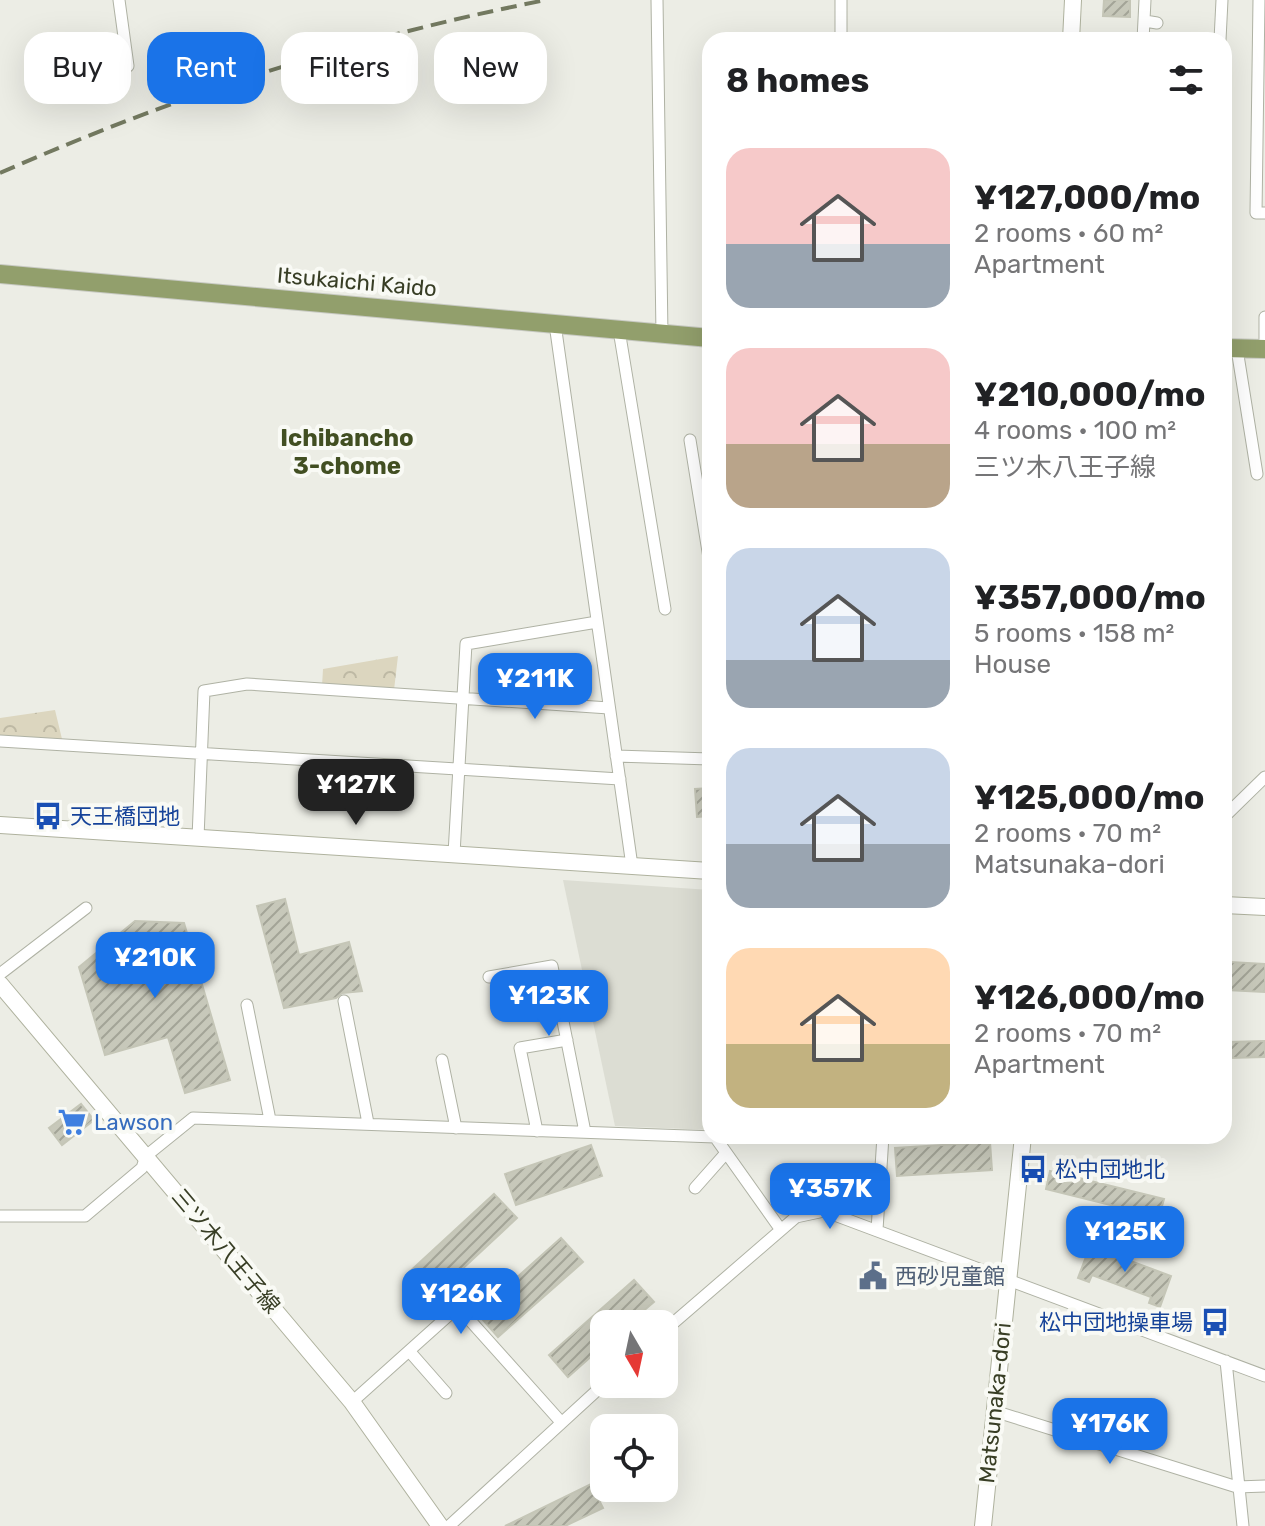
<!DOCTYPE html>
<html lang="en">
<head>
<meta charset="utf-8">
<style>
	:root { --surface:#fff; --page:#f2f2f2; --text:#202124; --muted:#757577; --accent:#1a73e8 }
	body { margin:0; font-family:Rubik,"Noto Sans JP",sans-serif; background:var(--page); color:var(--text); height:100vh; display:flex; flex-direction:column; font-size:30px; white-space:nowrap }
	* { box-sizing:border-box; margin:0 }
	p { font-size:26px; color:var(--muted) }
	.icon { flex:none; width:44px; height:44px; fill:none; stroke:currentColor; stroke-width:2; stroke-linecap:round; stroke-linejoin:round }
	.map { position:relative; flex:1; overflow:hidden }
	.sheet { position:absolute; left:702px; top:32px; width:530px; height:1112px; display:flex; flex-direction:column; background:var(--surface); border-radius:24px; box-shadow:0 8px 32px #0002 }
	.sheet>* { flex:none }
	.guide { position:absolute; left:24px; top:32px; width:558px; height:72px; display:flex; gap:16px }
	.needle { width:52px; rotate:171deg }
	.buttons { position:absolute; left:590px; top:1310px; display:grid; gap:16px }
	.buttons a { display:grid; place-items:center; width:88px; height:88px; border-radius:16px; background:var(--surface); box-shadow:0 8px 32px #0002; font-size:40px }
	.price { position:absolute; translate:-50% -68px; padding:0 18px; border-radius:16px; background:var(--accent); color:#fff; font-size:26px; line-height:52px; filter:drop-shadow(0 2px 4px #0008) }
	.price::after { content:''; position:absolute; left:50%; top:48px; width:24px; height:18px; margin-left:-12px; background:inherit; clip-path:polygon(0 0,100% 0,50% 100%) }
	.price.current { background:#222; color:#fff }
	ul { padding:0; list-style:none }
	li { display:flex; align-items:center; gap:24px; height:200px; padding:0 24px }
	li span { display:grid; place-items:center; flex:none; width:224px; height:160px; border-radius:24px; color:#555 }
	li>.icon { margin-inline-start:auto }
	span .icon { width:96px; height:96px; fill:#fffc; stroke-width:1 }
	li b { font-size:34px }
	h2 { display:flex; justify-content:space-between; align-items:center; height:96px; padding:0 24px; font-size:34px }
	.tag { padding:0 28px; border-radius:24px; background:var(--surface); box-shadow:0 8px 32px #0002; font-size:28px; line-height:72px }
	.tag.current { background:var(--accent); color:#fff }
	.map>svg:first-child { display:block }
	.built { fill:#dcddd3 }
	.park { fill:url(#park-crowns) }
	.building { fill:url(#building-hatch); stroke:#c5c6b7; stroke-width:2 }
	.lines { fill:none; stroke-linecap:round; stroke-linejoin:round }
	.street-casing { stroke:#afb2a4; stroke-width:13 }
	.secondary-casing { stroke:#afb29e; stroke-width:18 }
	.primary-casing { stroke:#c7c9c2; stroke-width:20 }
	.street { stroke:#fff; stroke-width:11 }
	.secondary { stroke:#fff; stroke-width:16 }
	.primary { stroke:#929f6c; stroke-width:18 }
	.rail { stroke:#737960; stroke-width:4; stroke-dasharray:16 8; stroke-linecap:butt }
	.labels { text-anchor:middle; dominant-baseline:central; stroke-width:8; stroke-linejoin:round; paint-order:stroke }
	.street-label { font-size:22px; fill:#383e25; stroke:#f9faf5 }
	.transit-label { font-size:22px; fill:#164399; stroke:#f9faf5; text-anchor:start }
	.shop-label { font-size:22px; fill:#366cbe; stroke:#f9faf5; text-anchor:start }
	.service-label { font-size:22px; fill:#4e5e75; stroke:#f9faf5; text-anchor:start }
	.neighbourhood-label { font-size:24px; font-weight:bold; fill:#424f22; stroke:#f9faf5 }
</style>
</head>
<body>
<div class="map">
<svg width="1265" height="1526" viewBox="0 0 1265 1526">
	<defs>
		<pattern id="park-crowns" width="20" height="18" patternUnits="userSpaceOnUse" patternTransform="scale(2)"><rect width="20" height="18" fill="#dcd6bf"/><path d="M2 6a3 3 0 1 1 6 0M12 15a3 3 0 1 1 6 0" fill="none" stroke="#beb9a4"/></pattern>
		<pattern id="building-hatch" width="6" height="6" patternUnits="userSpaceOnUse" patternTransform="scale(2)"><rect width="6" height="6" fill="#c7c8ba"/><path d="M-1 1l2-2M0 6l6-6M5 7l2-2" fill="none" stroke="#a3a497"/></pattern>
	</defs>
	<rect width="100%" height="100%" fill="#ecede5"/>
	<!-- built -->
	<path class="built" d="M 563,880 L 710,890 L 710,1130 L 615,1126 Z"/>
	<!-- park -->
	<path class="park" d="M 398,656 L 394,690 L 322,686 L 323,669 Z
		M 55,710 L 62,739 L 0,736 L 0,718 Z"/>
	<!-- building -->
	<path class="building" d="M 1104,0 L 1130,0 L 1130,17 L 1103,16 Z
		M 710,788 L 710,816 L 697,817 L 695,789 Z
		M 285,899 L 299,955 L 349,942 L 362,991 L 342,993 L 336,998 L 284,1008 L 257,906 Z
		M 135,921 L 184,923 L 230,1080 L 185,1093 L 168,1037 L 105,1055 L 79,967 Z
		M 1230,962 L 1265,964 L 1265,992 L 1227,990 Z
		M 1265,1041 L 1265,1057 L 1229,1058 L 1228,1042 Z
		M 81,1104 L 94,1120 L 62,1145 L 49,1128 Z
		M 990,1142 L 992,1170 L 897,1176 L 895,1148 Z
		M 591,1145 L 602,1176 L 516,1205 L 505,1174 Z
		M 1050,1171 L 1164,1199 L 1159,1217 L 1046,1189 Z
		M 494,1194 L 517,1218 L 429,1300 L 406,1275 Z
		M 561,1238 L 583,1262 L 498,1337 L 477,1313 Z
		M 1090,1246 L 1171,1276 L 1160,1307 L 1149,1303 L 1151,1297 L 1092,1275 L 1089,1282 L 1078,1278 Z
		M 634,1280 L 654,1302 L 628,1324 L 604,1324 L 604,1345 L 568,1377 L 549,1355 Z
		M 591,1484 L 603,1508 L 565,1526 L 505,1526 Z"/>
	<g class="lines">
		<defs>
			<path id="street" d="M 119,0 L 128,66
				M 657,0 L 662,334
				M 1259,0 L 1256,213 L 1265,213
				M 1145,21 L 1157,23
				M 841,40 L 841,0
				M 1143,40 L 1145,0
				M 1220,40 L 1222,0
				M 555,324 L 632,866
				M 619,330 L 665,609
				M 1237,349 L 1257,474
				M 1265,349 L 1265,317
				M 690,440 L 710,564
				M 0,741 L 620,779
				M 616,756 L 710,759
				M 1224,817 L 1265,777
				M 198,838 L 204,691 L 247,684 L 609,708
				M 454,854 L 466,644 L 597,622
				M 0,974 L 86,908
				M 489,977 L 552,966 L 585,1132
				M 344,1001 L 368,1123
				M 247,1005 L 270,1120
				M 442,1060 L 456,1128
				M 537,1131 L 520,1048 L 567,1040
				M 695,1188 L 726,1153
				M 0,1216 L 85,1216 L 142,1168 L 146,1156 L 193,1118 L 715,1137 L 781,1230
				M 877,1230 L 883,1136
				M 664,1331 L 796,1217 L 824,1211 L 1265,1376
				M 410,1352 L 446,1393
				M 1226,1361 L 1243,1526
				M 352,1402 L 458,1307 L 561,1422
				M 994,1411 L 1237,1487 L 1265,1486
				M 449,1526 L 604,1384"/>
			<path id="secondary" d="M 1071,40 L 1073,0
				M 0,825 L 710,871
				M 1224,905 L 1265,907
				M 0,984 L 352,1402 L 440,1526
				M 983,1526 L 1023,1136"/>
			<path id="primary" d="M 0,274 L 710,338
				M 1224,348 L 1265,349"/>
		</defs>
		<!-- street casing -->
		<use href="#street" class="street-casing"/>
		<!-- secondary casing -->
		<use href="#secondary" class="secondary-casing"/>
		<!-- primary casing -->
		<use href="#primary" class="primary-casing"/>
		<!-- street -->
		<use href="#street" class="street"/>
		<!-- secondary -->
		<use href="#secondary" class="secondary"/>
		<!-- primary -->
		<use href="#primary" class="primary"/>
		<!-- rail -->
		<path class="rail" d="M 0,173 C 177,95 357,37 546,0"/>
	</g>
	<!-- icons -->
	<defs>
		<symbol id="bus-bare" viewBox="-9 -9 18 18"><path d="M-5-6H5V4H4V6H2V4H-2V6H-4V4H-5ZM-3.5-4V0h7V-4ZM-3.5 1.2v1.5H-2V1.2ZM2 1.2v1.5H3.5V1.2Z" fill="#1a4fb4" stroke="#f9faf5" stroke-width="2.5" paint-order="stroke"/></symbol>
		<symbol id="supermarket-bare" viewBox="-9 -9 18 18"><path d="M-6-5.5h2.5l.6 2H6L4.5 2H-2.5L-4.4-4H-6ZM-1.5 3.2a1.3 1.3 0 1 0 .1 0ZM3 3.2a1.3 1.3 0 1 0 .1 0Z" fill="#3f7fe0" stroke="#f9faf5" stroke-width="2.5" paint-order="stroke"/></symbol>
		<symbol id="civic-bare" viewBox="-9 -9 18 18"><path d="M-.6-6.5H3V-4.5H.6V-3L4-1V1h2V6H-6V1h2V-1L-.6-3ZM-1.2 2.5V6h2.4V2.5Z" fill="#5c6f8a" stroke="#f9faf5" stroke-width="2.5" paint-order="stroke"/></symbol>
	</defs>
	<g fill-rule="evenodd">
		<use href="#bus-bare" x="28" y="796" width="40" height="40"/>
		<use href="#supermarket-bare" x="52" y="1102" width="40" height="40"/>
		<use href="#bus-bare" x="1013" y="1149" width="40" height="40"/>
		<use href="#civic-bare" x="853" y="1256" width="40" height="40"/>
		<use href="#bus-bare" x="1195" y="1302" width="40" height="40"/>
	</g>
	<g class="labels">
		<!-- street labels -->
		<g class="street-label">
			<text transform="translate(357 282) rotate(5)">Itsukaichi Kaido</text>
			<text transform="translate(226 1251) rotate(50)">三ツ木八王子線</text>
			<text transform="translate(995 1403) rotate(-84)">Matsunaka-dori</text>
		</g>
		<!-- transit labels -->
		<g class="transit-label">
			<text x="70" y="816">天王橋団地</text>
			<text x="1055" y="1169">松中団地北</text>
			<text x="1193" y="1322" text-anchor="end">松中団地操車場</text>
		</g>
		<!-- shop labels -->
		<g class="shop-label">
			<text x="94" y="1122">Lawson</text>
		</g>
		<!-- service labels -->
		<g class="service-label">
			<text x="895" y="1276">西砂児童館</text>
		</g>
		<!-- neighbourhood labels -->
		<g class="neighbourhood-label">
			<text x="347" y="438">Ichibancho<tspan x="347" dy="28">3-chome</tspan></text>
		</g>
	</g>
</svg>
<div class="buttons">
<a><svg class="needle" viewBox="-14 -14 28 28"><path d="M0-13l5 13h-10z" fill="#e53935"/><path d="M0 13l5-13h-10z" fill="#757577"/></svg></a>
<a><svg class="icon" aria-label="locate" viewBox="0 0 24 24"><circle cx="12" cy="12" r="6"/><path d="M12 2v4M12 18v4M2 12h4M18 12h4"/></svg></a>
</div>
<b class="price" style="left:535px;top:721px">¥211K</b>
<b class="price current" style="left:356px;top:827px">¥127K</b>
<b class="price" style="left:155px;top:1000px">¥210K</b>
<b class="price" style="left:549px;top:1038px">¥123K</b>
<b class="price" style="left:830px;top:1231px">¥357K</b>
<b class="price" style="left:1125px;top:1274px">¥125K</b>
<b class="price" style="left:461px;top:1336px">¥126K</b>
<b class="price" style="left:1110px;top:1466px">¥176K</b>
<div class="guide">
<a class="tag">Buy</a>
<a class="tag current">Rent</a>
<a class="tag">Filters</a>
<a class="tag">New</a>
</div>
<section class="sheet">
<h2>8 homes<svg class="icon" aria-label="filters" viewBox="0 0 24 24"><path d="M4 7h16M4 17h16"/><circle cx="9" cy="7" r="2"/><circle cx="15" cy="17" r="2"/></svg></h2>
<ul>
<li><span style="background:linear-gradient(#f6c9c9 60%,#9aa5b1 0)"><svg class="icon" aria-label="home" viewBox="0 0 24 24"><path d="M3 11l9-7 9 7M6 9v11h12V9"/></svg></span><div><b>¥127,000/mo</b><p>2 rooms · 60 m²</p><p>Apartment</p></div></li>
<li><span style="background:linear-gradient(#f6c9c9 60%,#b9a48a 0)"><svg class="icon" aria-label="home" viewBox="0 0 24 24"><path d="M3 11l9-7 9 7M6 9v11h12V9"/></svg></span><div><b>¥210,000/mo</b><p>4 rooms · 100 m²</p><p>三ツ木八王子線</p></div></li>
<li><span style="background:linear-gradient(#c9d6e8 70%,#9aa5b1 0)"><svg class="icon" aria-label="home" viewBox="0 0 24 24"><path d="M3 11l9-7 9 7M6 9v11h12V9"/></svg></span><div><b>¥357,000/mo</b><p>5 rooms · 158 m²</p><p>House</p></div></li>
<li><span style="background:linear-gradient(#c9d6e8 60%,#9aa5b1 0)"><svg class="icon" aria-label="home" viewBox="0 0 24 24"><path d="M3 11l9-7 9 7M6 9v11h12V9"/></svg></span><div><b>¥125,000/mo</b><p>2 rooms · 70 m²</p><p>Matsunaka-dori</p></div></li>
<li><span style="background:linear-gradient(#ffd9b3 60%,#c2b280 0)"><svg class="icon" aria-label="home" viewBox="0 0 24 24"><path d="M3 11l9-7 9 7M6 9v11h12V9"/></svg></span><div><b>¥126,000/mo</b><p>2 rooms · 70 m²</p><p>Apartment</p></div></li>
</ul>
</section>
</div>
</body>
</html>
